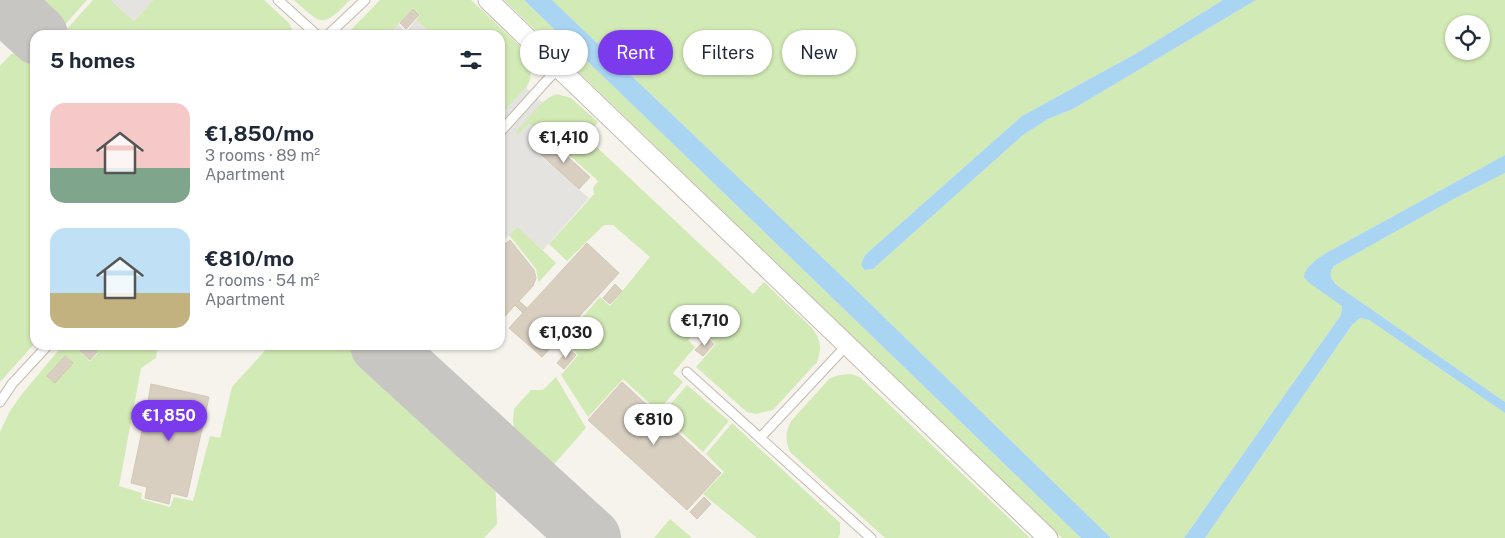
<!DOCTYPE html>
<html lang="en">
<head>
<meta charset="utf-8">
<style>
	:root { --surface:#fff; --page:#f2f2f3; --text:#1f2937; --muted:#747a83; --accent:#7c3aed }
	body { margin:0; font-family:"Public Sans",sans-serif; background:var(--page); color:var(--text); height:100vh; display:flex; flex-direction:column; font-size:19px; white-space:nowrap }
	* { box-sizing:border-box; margin:0 }
	p { font-size:16px; color:var(--muted) }
	.icon { flex:none; width:28px; height:28px; fill:none; stroke:currentColor; stroke-width:2; stroke-linecap:round; stroke-linejoin:round }
	.map { position:relative; flex:1; overflow:hidden }
	.details { position:absolute; left:30px; top:30px; width:475px; height:320px; display:flex; flex-direction:column; background:var(--surface); border-radius:15px; box-shadow:0 1px 4px #0004 }
	.details>* { flex:none }
	.hud { position:absolute; left:520px; top:30px; width:475px; height:45px; display:flex; gap:10px }
	.fabs { position:absolute; left:1445px; top:15px; display:grid; gap:10px }
	.fabs a { display:grid; place-items:center; width:45px; height:45px; border-radius:50%; background:var(--surface); box-shadow:0 1px 4px #0004; font-size:25px }
	.price { position:absolute; translate:-50% -42px; padding:0 11px; border-radius:18px; background:#fff; color:#222; font-size:16px; line-height:32px; filter:drop-shadow(0 1px 2px #0008) }
	.price::after { content:''; position:absolute; left:50%; top:30px; width:15px; height:11px; margin-left:-8px; background:inherit; clip-path:polygon(0 0,100% 0,50% 100%) }
	.price.on { background:var(--accent); color:#fff }
	ul { padding:0; list-style:none }
	li { display:flex; align-items:center; gap:15px; height:125px; padding:0 20px }
	li span { display:grid; place-items:center; flex:none; width:140px; height:100px; border-radius:15px; color:#555 }
	li>.icon { margin-inline-start:auto }
	span .icon { width:60px; height:60px; fill:#fffc; stroke-width:1 }
	li b { font-size:21px }
	h2 { display:flex; justify-content:space-between; align-items:center; height:60px; padding:0 20px; font-size:21px }
	.tag { padding:0 18px; border-radius:22px; background:var(--surface); box-shadow:0 1px 4px #0004; font-size:18px; line-height:45px }
	.tag.on { background:var(--accent); color:#fff }
	.map>svg:first-child { display:block }
	.green { fill:#d2eab5; fill-rule:evenodd }
	.parking { fill:#e5e3e0 }
	.water { fill:#a9d4f2 }
	.lines { fill:none; stroke-linecap:round; stroke-linejoin:round }
	.taxiway { stroke:#c8c6c3; stroke-width:60 }
	.building { fill:#d8cfc1; stroke:#d3c7b4 }
	.service-casing { stroke:#c2bbae; stroke-width:11 }
	.minor-casing { stroke:#c2bbae; stroke-width:21 }
	.service { stroke:#fff; stroke-width:9 }
	.minor { stroke:#fff; stroke-width:19 }
</style>
</head>
<body>
<div class="map">
<svg width="1505" height="538" viewBox="0 0 1505 538">
	<rect width="100%" height="100%" fill="#f6f3ec"/>
	<!-- green -->
	<path class="green" d="M 32,0 L 87,0 L 62,28 Z
		M 93,0 L 111,0 L 134,21 L 153,0 L 264,0 L 289,23 L 295,35 L 69,35 L 65,31 Z
		M 294,0 L 350,0 C 322,28 323,26 294,0 Z
		M 380,0 L 471,0 L 522,48 L 529,59 L 532,66 L 530,80 L 526,88 L 500,116 L 500,108 L 506,102 L 500,96 L 500,35 L 433,35 L 416,20 L 420,15 L 413,8 L 389,35 L 346,35 Z
		M 504,0 L 524,0 L 1081,538 L 1062,538 Z
		M 552,0 L 1223,0 L 1137,53 L 1022,116 L 865,255 L 861,264 L 866,270 L 873,269 L 1023,135 L 1048,119 L 1073,109 L 1256,0 L 1505,0 L 1505,155 L 1326,253 L 1309,266 L 1335,300 L 1342,306 L 1341,315 L 1184,538 L 1111,538 L 849,283 ZM 1454,24 L 1481,24 L 1481,51 L 1454,51 Z
		M 28,53 L 35,59 L 35,343 L 0,382 L 0,66 L 11,54 Z
		M 557,94 L 571,98 L 598,122 L 586,137 L 753,294 L 764,282 L 812,328 C 821,340 822,348 817,362 L 773,410 L 756,414 L 747,412 L 696,367 L 716,344 L 699,328 L 688,340 L 695,347 L 673,373 L 683,382 L 658,411 L 623,379 L 588,417 L 561,375 L 578,355 L 570,347 L 569,333 L 600,297 L 610,306 L 650,257 L 613,225 L 604,225 L 567,261 L 549,244 L 594,194 L 593,188 L 598,181 L 550,138 L 547,140 L 529,124 L 518,135 L 515,133 C 527,119 539,100 557,94 Z
		M 1505,173 L 1505,402 L 1345,291 C 1336,285 1325,277 1334,266 L 1452,200 Z
		M 517,226 L 556,263 L 539,282 L 538,280 L 536,269 L 509,235 Z
		M 1360,318 L 1369,320 L 1505,413 L 1505,538 L 1205,538 L 1352,325 Z
		M 94,345 L 158,345 L 156,358 L 141,368 L 119,486 L 142,493 L 141,499 L 170,507 L 174,497 L 193,501 L 210,436 L 220,438 L 232,387 L 270,345 L 350,345 L 495,477 L 497,524 L 484,538 L 0,538 L 0,432 L 10,411 L 22,394 L 62,346 L 74,346 L 90,361 L 98,353 L 92,347 Z
		M 851,374 L 860,377 L 1030,538 L 885,538 L 790,452 C 785,440 785,431 792,420 L 830,378 L 840,375 Z
		M 556,377 L 586,428 L 549,470 L 520,444 L 515,434 L 513,421 L 514,409 L 531,390 L 543,390 Z
		M 687,385 L 729,421 L 703,452 L 662,414 Z
		M 732,423 L 840,523 L 840,534 L 838,538 L 757,538 L 703,494 L 724,472 L 706,454 Z
		M 670,519 L 692,538 L 654,538 Z"/>
	<!-- parking -->
	<path class="parking" d="M 111,0 L 153,0 L 134,21 Z
		M 416,20 L 433,35 L 389,35 L 398,24 L 406,32 Z
		M 526,88 L 542,102 L 515,133 L 518,135 L 529,124 L 547,140 L 536,152 L 589,198 L 543,250 L 517,227 L 506,238 L 500,233 L 500,116 Z"/>
	<!-- water -->
	<path class="water" d="M 524,0 L 552,0 L 849,283 L 1111,538 L 1081,538 Z
		M 1223,0 L 1256,0 L 1073,109 L 1048,119 L 1023,135 L 873,269 L 865,270 L 863,268 L 861,264 L 865,255 L 1022,116 L 1137,53 Z
		M 1505,155 L 1505,173 L 1452,200 L 1334,266 C 1325,277 1336,285 1345,291 L 1505,402 L 1505,413 L 1369,320 L 1360,318 L 1352,325 L 1205,538 L 1184,538 L 1341,315 L 1342,306 L 1308,282 L 1304,277 C 1305,266 1318,259 1326,253 Z"/>
	<g class="lines">
		<!-- taxiway -->
		<path class="taxiway" d="M 0,0 L 38,35
			M 380,345 L 591,538"/>
	</g>
	<!-- building -->
	<path class="building" d="M 413,9 L 419,15 L 406,29 L 400,23 Z
		M 549,140 L 590,177 L 579,189 L 538,152 Z
		M 510,240 L 534,270 L 536,278 L 533,286 L 519,301 L 527,308 L 523,313 L 515,305 L 500,322 L 500,248 Z
		M 587,243 L 619,273 L 542,357 L 509,328 Z
		M 615,284 L 622,291 L 610,304 L 603,298 Z
		M 707,338 L 714,344 L 703,356 L 695,350 Z
		M 77,345 L 92,345 L 91,347 L 97,352 L 90,360 L 75,346 Z
		M 569,349 L 576,355 L 564,369 L 557,363 Z
		M 65,356 L 73,363 L 55,383 L 47,376 Z
		M 622,382 L 721,473 L 687,510 L 588,420 Z
		M 151,384 L 209,397 L 187,497 L 171,493 L 169,504 L 145,498 L 147,487 L 131,483 L 146,412 L 143,411 L 144,407 L 147,407 Z
		M 704,497 L 711,504 L 697,519 L 690,512 Z"/>
	<g class="lines">
		<defs>
			<path id="service" d="M 278,0 L 317,35
				M 328,35 L 365,0
				M 502,130 L 558,68
				M 687,372 L 871,538
				M 0,402 L 12,384 L 48,345
				M 760,438 L 847,345"/>
			<path id="minor" d="M 488,0 L 1048,538"/>
		</defs>
		<!-- service casing -->
		<use href="#service" class="service-casing"/>
		<!-- minor casing -->
		<use href="#minor" class="minor-casing"/>
		<!-- service -->
		<use href="#service" class="service"/>
		<!-- minor -->
		<use href="#minor" class="minor"/>
	</g>
</svg>
<div class="fabs">
<a><svg class="icon" aria-label="locate" viewBox="0 0 24 24"><circle cx="12" cy="12" r="6"/><path d="M12 2v4M12 18v4M2 12h4M18 12h4"/></svg></a>
</div>
<b class="price" style="left:564px;top:164px">€1,410</b>
<b class="price" style="left:705px;top:347px">€1,710</b>
<b class="price" style="left:566px;top:359px">€1,030</b>
<b class="price on" style="left:169px;top:442px">€1,850</b>
<b class="price" style="left:654px;top:446px">€810</b>
<div class="hud">
<a class="tag">Buy</a>
<a class="tag on">Rent</a>
<a class="tag">Filters</a>
<a class="tag">New</a>
</div>
<section class="details">
<h2>5 homes<svg class="icon" aria-label="filters" viewBox="0 0 24 24"><path d="M4 7h16M4 17h16"/><circle cx="9" cy="7" r="2"/><circle cx="15" cy="17" r="2"/></svg></h2>
<ul>
<li><span style="background:linear-gradient(#f6c9c9 65%,#7fa58c 0)"><svg class="icon" aria-label="home" viewBox="0 0 24 24"><path d="M3 11l9-7 9 7M6 9v11h12V9"/></svg></span><div><b>€1,850/mo</b><p>3 rooms · 89 m²</p><p>Apartment</p></div></li>
<li><span style="background:linear-gradient(#bfe0f5 65%,#c2b280 0)"><svg class="icon" aria-label="home" viewBox="0 0 24 24"><path d="M3 11l9-7 9 7M6 9v11h12V9"/></svg></span><div><b>€810/mo</b><p>2 rooms · 54 m²</p><p>Apartment</p></div></li>
</ul>
</section>
</div>
</body>
</html>
